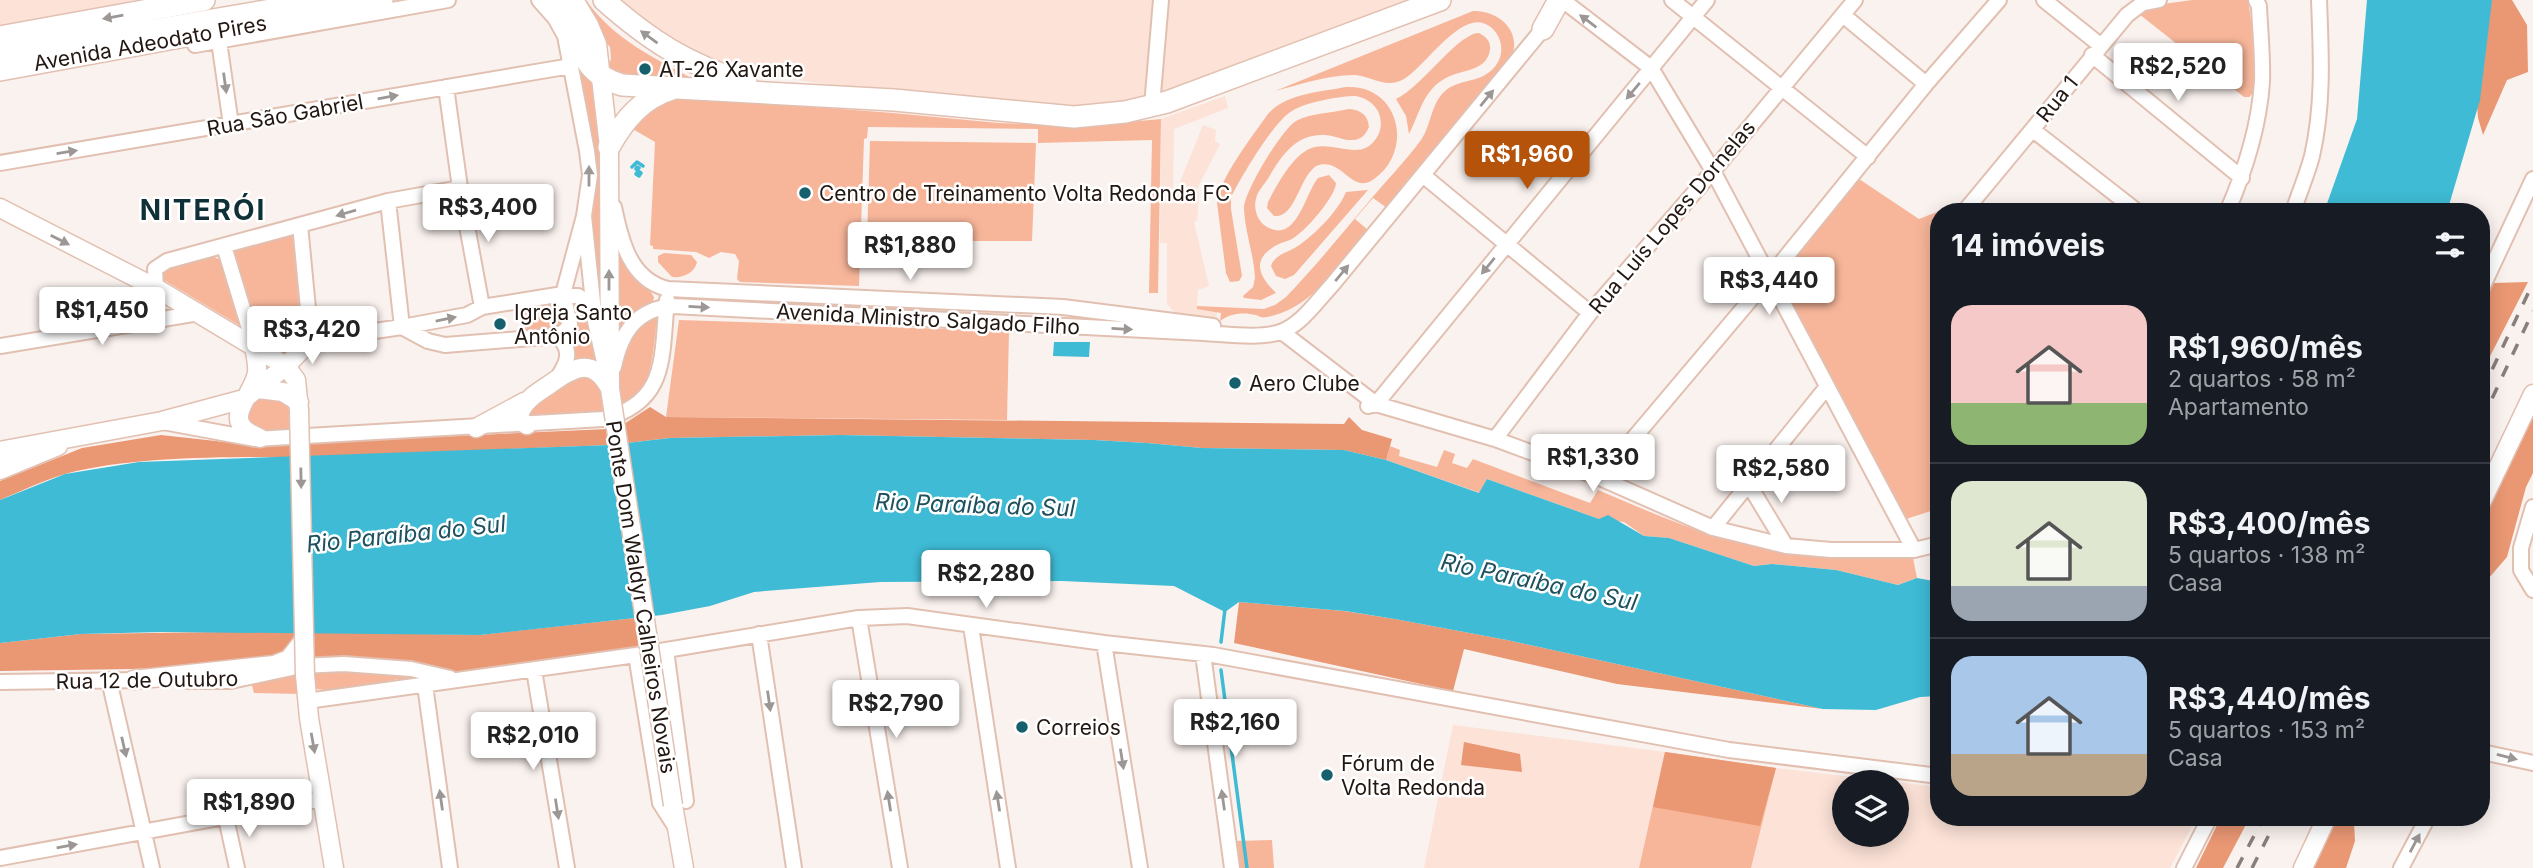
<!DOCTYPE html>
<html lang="pt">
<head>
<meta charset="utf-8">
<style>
	:root { --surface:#171b24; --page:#20242c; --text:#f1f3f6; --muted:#9ea1a6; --line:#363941; --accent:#b45309 }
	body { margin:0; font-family:Inter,sans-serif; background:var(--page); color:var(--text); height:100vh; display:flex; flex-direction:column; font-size:26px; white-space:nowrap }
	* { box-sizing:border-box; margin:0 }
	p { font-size:23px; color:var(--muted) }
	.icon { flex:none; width:38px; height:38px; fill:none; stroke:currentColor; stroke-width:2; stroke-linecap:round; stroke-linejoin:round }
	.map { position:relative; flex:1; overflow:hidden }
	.sheet { position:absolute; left:1930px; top:203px; width:560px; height:623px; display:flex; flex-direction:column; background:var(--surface); border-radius:28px; box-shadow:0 4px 18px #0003 }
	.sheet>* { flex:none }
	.controls { position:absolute; left:1832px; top:770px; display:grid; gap:14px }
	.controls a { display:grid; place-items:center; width:77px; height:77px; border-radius:50%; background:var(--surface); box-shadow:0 4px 18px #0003; font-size:35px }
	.price { position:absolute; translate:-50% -60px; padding:0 16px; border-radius:7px; background:#fff; color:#222; font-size:23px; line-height:46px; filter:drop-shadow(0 2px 4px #0008) }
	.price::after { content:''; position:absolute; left:50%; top:42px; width:21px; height:16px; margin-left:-10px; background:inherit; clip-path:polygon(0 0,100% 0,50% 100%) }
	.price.current { background:var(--accent); color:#fff }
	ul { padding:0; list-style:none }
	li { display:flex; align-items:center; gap:21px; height:175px; padding:0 21px }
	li+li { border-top:2px solid var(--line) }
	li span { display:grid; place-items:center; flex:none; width:196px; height:140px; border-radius:21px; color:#555 }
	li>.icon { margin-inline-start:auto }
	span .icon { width:84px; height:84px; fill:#fffc; stroke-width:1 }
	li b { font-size:30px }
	h2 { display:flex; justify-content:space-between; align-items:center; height:84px; padding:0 21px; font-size:30px }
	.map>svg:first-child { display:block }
	.built { fill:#fce2d7; fill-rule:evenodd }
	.green { fill:#f7b69a }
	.forest { fill:#ea9773 }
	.water { fill:#3fbbd5 }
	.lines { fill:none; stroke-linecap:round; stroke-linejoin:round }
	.stream { stroke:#3fbbd5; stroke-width:3.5 }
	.minor-casing { stroke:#e2c0b1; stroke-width:18 }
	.major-casing { stroke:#e2c0b1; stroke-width:21 }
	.highway-casing { stroke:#e2c0b1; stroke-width:24 }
	.minor { stroke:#fff; stroke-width:14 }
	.major { stroke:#fff; stroke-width:18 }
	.highway { stroke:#fff; stroke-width:21 }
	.rail { stroke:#887e7a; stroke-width:3.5; stroke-dasharray:12 12; stroke-linecap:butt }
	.major-bridge-casing { stroke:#e2c0b1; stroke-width:21; stroke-linecap:butt }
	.major-bridge { stroke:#fff; stroke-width:18 }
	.oneway { fill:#9c9794 }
	.poi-dot { fill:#16606e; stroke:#fff; stroke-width:2.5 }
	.labels { text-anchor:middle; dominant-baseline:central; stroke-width:5; stroke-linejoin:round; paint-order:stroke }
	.street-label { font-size:21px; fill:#231712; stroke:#fff }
	.poi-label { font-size:21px; fill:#231712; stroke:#fff; text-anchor:start }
	.water-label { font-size:23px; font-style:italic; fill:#1e515d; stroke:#fff }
	.district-label { font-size:28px; font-weight:bold; letter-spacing:2px; fill:#0f3037; stroke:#fff }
</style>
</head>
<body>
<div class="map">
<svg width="2533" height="868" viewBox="0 0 2533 868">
	<rect width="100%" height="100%" fill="#faf2ef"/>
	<!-- built -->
	<path class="built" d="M 0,0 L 136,0 L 0,29 Z
		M 614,0 L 1417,0 L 1177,91 L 1102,109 L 841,87 L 755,73 L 729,67 L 675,44 Z
		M 1225,96 L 1228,108 L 1174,129 L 1173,188 L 1178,187 L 1203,125 L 1216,130 L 1215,141 L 1220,144 L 1197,189 L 1199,194 L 1197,220 L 1194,222 L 1209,286 L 1198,290 L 1197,308 L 1217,312 L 1216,322 L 1176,314 L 1167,304 L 1167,243 L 1160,243 L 1161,119 Z
		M 1453,725 L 1665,752 L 1639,868 L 1424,868 Z
		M 1776,768 L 1939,787 L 1939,817 L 2197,817 L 2170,868 L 1751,868 ZM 1844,782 L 1897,782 L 1897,835 L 1844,835 Z"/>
	<!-- green -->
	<path class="green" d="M 547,0 L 554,0 L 601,83 L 605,301 L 597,302 L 578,91 Z
		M 580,0 L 586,0 C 613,39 656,59 697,81 L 631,79 L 607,69 L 611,59 L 610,47 L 600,36 Z
		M 2192,0 L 2248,0 L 2257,58 L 2254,92 L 2249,97 L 2244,97 L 2139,14 L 2142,7 Z
		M 1473,11 C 1499,10 1523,32 1511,58 L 1387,208 L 1373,198 L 1355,219 L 1368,230 C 1341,263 1312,309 1267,317 C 1261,318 1261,317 1256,315 C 1244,312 1230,313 1220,321 L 1221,313 L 1197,309 L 1197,306 L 1264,309 L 1275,305 L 1286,297 C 1314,268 1340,236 1366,205 C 1384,183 1404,163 1421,140 C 1431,126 1431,104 1444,92 C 1459,77 1485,85 1498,62 C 1506,48 1499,28 1483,23 C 1458,15 1424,67 1404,79 C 1386,90 1370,75 1353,75 C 1327,75 1299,85 1275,91 Z
		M 1479,33 C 1486,37 1491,41 1490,50 C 1487,70 1464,70 1450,76 C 1443,79 1437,83 1432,89 C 1421,101 1417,119 1409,134 L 1406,116 L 1396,99 C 1421,88 1458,33 1479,33 Z
		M 1346,87 C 1399,84 1415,150 1374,179 C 1351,196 1343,156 1316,166 C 1298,179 1296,218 1274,216 L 1267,208 L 1268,202 C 1277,185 1290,160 1307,150 C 1331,137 1361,165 1377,137 C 1382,129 1382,120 1378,111 C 1373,103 1366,98 1356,96 C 1340,96 1306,102 1292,111 C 1274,121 1241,177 1231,197 L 1231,209 L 1242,276 L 1239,281 L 1230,282 L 1226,273 L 1217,203 C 1218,180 1254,134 1268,114 C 1286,93 1321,92 1346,87 Z
		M 669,98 L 711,99 L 893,113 L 999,123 L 1086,126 L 1161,119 L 1158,293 L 1149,293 L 1152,140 L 1038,143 L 1038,129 L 868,127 L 867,138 L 864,139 L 859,286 L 740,282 L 737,279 L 739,261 L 735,254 L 721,252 L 709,258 L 696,252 L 653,249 L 653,246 L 650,245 L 655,142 L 631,128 L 639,116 Z
		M 1349,109 C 1361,110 1368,115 1369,127 C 1366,134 1361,140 1353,140 C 1343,141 1333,134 1322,135 C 1293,135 1280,159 1267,180 C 1263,186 1257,192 1256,199 C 1253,209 1258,222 1267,227 C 1297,244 1305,193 1318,178 L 1329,175 L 1336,183 C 1336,196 1305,232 1292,239 C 1286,242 1278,243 1272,248 C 1249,263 1264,281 1276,293 L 1261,300 L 1244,298 L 1243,296 L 1253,287 L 1255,278 C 1254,255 1245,232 1244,209 C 1243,193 1282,129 1296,121 C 1311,113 1332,113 1349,109 Z
		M 870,141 L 1036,143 L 1032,241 L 867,241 Z
		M 1856,177 L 1919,219 L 1942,210 L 1944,212 L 1939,212 L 1939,518 L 1934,510 L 1903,520 L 1774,277 Z
		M 1368,190 L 1294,275 L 1285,279 L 1276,276 L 1271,266 C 1275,253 1292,252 1302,243 C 1318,231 1338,211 1346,192 Z
		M 293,234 L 299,308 L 276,311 L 274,306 L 249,310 L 234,250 Z
		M 615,239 L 654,297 L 653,302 L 616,342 Z
		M 664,253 L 691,255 L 697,262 C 695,273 683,278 672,277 L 658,262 L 658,256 Z
		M 212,256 L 221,260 L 242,327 L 162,279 L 162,269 Z
		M 556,296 L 567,327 L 526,337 L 520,302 Z
		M 569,299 L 586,308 L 601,368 L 569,365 L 564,336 Z
		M 656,316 L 657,319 C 654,340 653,382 636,396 C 632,400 626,402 622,405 C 616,368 621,336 656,316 Z
		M 679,320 L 1009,331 L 1007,420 L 666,417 Z
		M 585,374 C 600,384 602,394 604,411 L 584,414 L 534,416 L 529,414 L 529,406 L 572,376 Z
		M 270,395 C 291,406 291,408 293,432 L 262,433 L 252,430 L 244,408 L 251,400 Z
		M 1390,446 L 1400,450 L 1399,456 L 1437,467 L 1444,450 L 1455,454 L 1452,463 L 1467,468 L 1473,459 L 1590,503 L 1598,490 C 1648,511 1700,535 1754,546 C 1807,556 1859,558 1913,558 L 1917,578 L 1898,585 L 1836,570 L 1772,564 L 1754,566 L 1669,538 L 1644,536 L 1624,522 L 1599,519 L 1487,479 L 1480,493 L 1386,460 Z
		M 354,669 L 428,678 L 404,681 L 399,679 L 332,691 L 317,689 L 314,685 L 312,670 Z
		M 299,671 L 300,694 L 254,693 L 251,682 Z
		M 1665,752 L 1776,768 L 1751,868 L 1639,868 Z
		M 1272,840 L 1274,868 L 1239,868 L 1235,841 Z"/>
	<!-- forest -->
	<path class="forest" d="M 2469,0 L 2512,0 L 2527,25 L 2528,72 L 2507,80 L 2483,135 L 2478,118 Z
		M 2528,282 L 2482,372 L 2482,306 L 2494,283 Z
		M 650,407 L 666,417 L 1344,424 L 1349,417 L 1362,430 L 1392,439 L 1386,460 L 1344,450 L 1202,448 L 1147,443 L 1094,440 L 840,435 L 670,438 L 627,443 L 624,424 Z
		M 2533,409 L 2533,473 L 2526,487 L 2507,557 L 2482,586 L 2482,516 Z
		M 607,429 L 610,445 L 307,457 L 307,443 Z
		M 161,435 L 252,445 L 294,444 L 294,457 C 225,457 131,456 65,474 C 42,481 21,491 0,500 L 0,481 L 82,448 Z
		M 1239,602 L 1344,611 L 1395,619 L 1507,640 L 1823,709 L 1617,684 L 1464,649 L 1453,691 L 1234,643 Z
		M 635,618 L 640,646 L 457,673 L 403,663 L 313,661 L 312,632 L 479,635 Z
		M 297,631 L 298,661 L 132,669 L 0,671 L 0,643 L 81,634 Z
		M 1464,742 L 1520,754 L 1522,772 L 1461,765 Z
		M 1665,752 L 1776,768 L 1760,826 L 1653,807 Z
		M 2221,817 L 2250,817 L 2223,868 L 2196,868 Z
		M 2335,817 L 2364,817 L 2354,823 L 2355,841 L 2346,868 L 2311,868 Z"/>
	<!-- water -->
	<path class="water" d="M 2367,0 L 2492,0 L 2480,100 L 2447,212 L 2324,212 L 2357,119 Z
		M 1054,342 L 1090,342 L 1089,357 L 1053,356 Z
		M 840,435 L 1094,440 L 1147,443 L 1202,448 L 1344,450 L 1386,460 L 1479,493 L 1487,479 L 1599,519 L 1608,515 L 1644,536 L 1669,538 L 1754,566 L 1772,564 L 1836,570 L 1898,585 L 1917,578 L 1939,582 L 1939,696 L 1920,697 L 1876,710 L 1823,709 L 1507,640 L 1395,619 L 1345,611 L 1239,602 L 1225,612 L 1174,586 L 1062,581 L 880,582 L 754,592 L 710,606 L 662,615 L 480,635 L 162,632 L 81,634 L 0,643 L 0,500 L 65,474 L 139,462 L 610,445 L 670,438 Z"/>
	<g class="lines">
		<!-- stream -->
		<path class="stream" d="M 632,167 L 637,162 L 643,166
			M 636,169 L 637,167 L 639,168
			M 638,171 L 641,173 L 639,176 L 636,174 Z
			M 1221,642 L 1225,609
			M 1221,670 L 1247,868"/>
		<defs>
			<path id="minor" d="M 539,0 L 555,18 L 565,36 L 587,151 L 590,175 L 584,216 L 594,312
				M 1672,0 L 1868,157
				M 2044,0 L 2100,45
				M 1565,2 L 1651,68 L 1713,171 L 1914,550
				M 1843,15 L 1926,84
				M 219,41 L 231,125
				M 195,45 L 448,0
				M 2092,55 L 2242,178
				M 446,87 L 460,188 L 482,307
				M 1152,106 L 1161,0
				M 2033,130 L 2138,212
				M 0,163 L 571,66
				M 1424,176 L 1590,313
				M 388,201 L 402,327 L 428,341 L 445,345 L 557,336 L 565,331 L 570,324 L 563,294 L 584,216
				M 614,207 C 621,241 630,280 668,289 L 1063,307 L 1213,326
				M 1964,212 L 2127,15 L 2143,3 L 2159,0
				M 2227,212 C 2245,171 2259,127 2262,82 C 2263,57 2260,31 2259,6 L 2256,0
				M 2293,212 C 2299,193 2307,175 2312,156 C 2324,104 2321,52 2319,0
				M 300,225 L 311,340
				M 224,246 L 254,345
				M 156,288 L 155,269 L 167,261 L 388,201 L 460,188
				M 2482,288 L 2533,179
				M 1282,332 L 1376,404 L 1495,439 L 1600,478 L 1713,528 L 1786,546 L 1831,550 L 1914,550 L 1939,544
				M 0,346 L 199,313
				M 258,348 L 402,327 L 467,315 L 482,307 L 563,294 L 578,296 L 589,304 L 594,317 L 605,367
				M 614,367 C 621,333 636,309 673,306 L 1204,333 C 1225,334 1260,339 1280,332 C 1301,325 1317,301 1332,285 L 1547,24
				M 556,380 C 567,364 574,350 557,336
				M 1368,406 L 1376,404 L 1707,0
				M 163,422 L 255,439 L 603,419 C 669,402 661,356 667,300
				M 1495,439 L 1590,313 L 1713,171 L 1855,0
				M 1600,478 L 1768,279 L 1926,84 L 1999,0
				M 1748,483 L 1786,546
				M 2533,507 L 2521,548 L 2521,570 L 2533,590
				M 1713,528 L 1826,388
				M 859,618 L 900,868
				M 971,626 L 1008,868
				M 759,634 L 794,868
				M 1104,643 L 1140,868
				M 666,650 L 686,801
				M 1203,654 L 1232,868
				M 636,655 L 660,803 L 676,828
				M 534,670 L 567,868
				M 109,680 L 152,868
				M 187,681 L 231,681 L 301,666 L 344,664 L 411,669 L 450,678
				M 0,682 L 142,680
				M 425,685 L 450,868
				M 307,701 L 636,655 L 859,618 L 907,616 L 1104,643 L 1213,655 L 1729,750 L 1939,776
				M 2482,752 L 2533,763
				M 226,818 L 237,868
				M 0,858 L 323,799
				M 2184,868 L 2210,817
				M 2401,868 L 2428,817"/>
			<path id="major" d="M 574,0 L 589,25 L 597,44 L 609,147 L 610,389
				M 0,52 L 98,38 L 321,0
				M 0,208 L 156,288 L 286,366 L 296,380 L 299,410
				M 254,345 C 255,354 258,364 257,373 C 252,399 217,421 260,438
				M 258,389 L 283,392 L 299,402
				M 527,425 L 522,422 L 519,415 C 524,401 534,395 546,387 C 570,370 592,353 610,389
				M 476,428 L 524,402
				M 0,451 L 162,421 L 244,399 L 286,366 L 311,340
				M 0,470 L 58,446
				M 2482,501 L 2533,394
				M 305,675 L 309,718 L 334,868
				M 133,680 L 274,665 L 289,659 L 304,640
				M 673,805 L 684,868
				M 2303,868 L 2327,817"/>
			<path id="highway" d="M 559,0 C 586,33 569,69 622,85 L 894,100 L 1074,117 L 1125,112 L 1167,102 L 1440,0
				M 604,0 C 650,41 687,64 746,83
				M 1543,29 L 1559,0
				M 0,37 L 204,0
				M 0,70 L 382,0
				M 609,147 C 624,120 642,98 672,89"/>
		</defs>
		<!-- minor casing -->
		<use href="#minor" class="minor-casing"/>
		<!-- major casing -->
		<use href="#major" class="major-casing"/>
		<!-- highway casing -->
		<use href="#highway" class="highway-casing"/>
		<!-- minor -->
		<use href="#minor" class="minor"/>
		<!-- major -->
		<use href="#major" class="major"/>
		<!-- highway -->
		<use href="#highway" class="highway"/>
		<!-- rail -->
		<path class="rail" d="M 2482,391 L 2533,283
			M 2482,420 L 2533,311
			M 2237,868 L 2264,817
			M 2252,868 L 2278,817"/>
		<defs>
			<path id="major-bridge" d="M 610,389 L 673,805
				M 299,410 L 305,675"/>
		</defs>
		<!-- major-bridge casing -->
		<use href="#major-bridge" class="major-bridge-casing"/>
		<!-- major-bridge -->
		<use href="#major-bridge" class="major-bridge"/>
	</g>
	<!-- one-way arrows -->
	<defs><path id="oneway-solid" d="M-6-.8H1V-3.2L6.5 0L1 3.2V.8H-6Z" transform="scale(1.75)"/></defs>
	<g class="oneway">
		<use href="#oneway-solid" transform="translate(113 17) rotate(170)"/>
		<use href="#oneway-solid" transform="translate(1588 21) rotate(-143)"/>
		<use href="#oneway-solid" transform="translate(649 37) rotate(-144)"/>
		<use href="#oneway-solid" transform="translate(225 83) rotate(82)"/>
		<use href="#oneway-solid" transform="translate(1633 91) rotate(130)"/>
		<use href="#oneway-solid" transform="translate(388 97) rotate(-10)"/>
		<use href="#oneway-solid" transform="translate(1487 98) rotate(-51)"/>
		<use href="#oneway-solid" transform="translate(67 152) rotate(-9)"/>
		<use href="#oneway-solid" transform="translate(589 176) rotate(-90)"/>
		<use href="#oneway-solid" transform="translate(346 213) rotate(164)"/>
		<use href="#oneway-solid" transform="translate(60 240) rotate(27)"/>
		<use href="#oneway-solid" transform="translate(1488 266) rotate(129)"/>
		<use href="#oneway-solid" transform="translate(1342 273) rotate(-50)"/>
		<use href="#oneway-solid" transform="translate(609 280) rotate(-90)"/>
		<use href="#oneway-solid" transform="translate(699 307) rotate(3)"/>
		<use href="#oneway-solid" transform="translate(446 319) rotate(-11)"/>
		<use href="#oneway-solid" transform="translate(1122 329) rotate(3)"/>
		<use href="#oneway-solid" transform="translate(301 478) rotate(89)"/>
		<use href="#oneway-solid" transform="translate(769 701) rotate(82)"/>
		<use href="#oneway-solid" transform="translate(313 743) rotate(80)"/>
		<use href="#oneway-solid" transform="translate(124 747) rotate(77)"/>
		<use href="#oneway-solid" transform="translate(2507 757) rotate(14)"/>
		<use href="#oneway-solid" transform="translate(1122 759) rotate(81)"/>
		<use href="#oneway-solid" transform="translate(441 800) rotate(-98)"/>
		<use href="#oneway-solid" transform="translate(1223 800) rotate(-98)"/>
		<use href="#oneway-solid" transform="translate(889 801) rotate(-99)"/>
		<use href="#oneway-solid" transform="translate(998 801) rotate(-99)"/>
		<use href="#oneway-solid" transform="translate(557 809) rotate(81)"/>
		<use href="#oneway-solid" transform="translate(2415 843) rotate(-62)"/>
		<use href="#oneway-solid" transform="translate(67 846) rotate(-10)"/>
	</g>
	<!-- markers -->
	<g class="poi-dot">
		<circle cx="645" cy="69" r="7"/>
		<circle cx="805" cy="193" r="7"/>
		<circle cx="500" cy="324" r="7"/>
		<circle cx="1235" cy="383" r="7"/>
		<circle cx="1022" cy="727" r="7"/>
		<circle cx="1327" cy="775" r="7"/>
	</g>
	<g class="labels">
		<!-- street labels -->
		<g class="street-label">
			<text transform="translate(150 43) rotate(-10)">Avenida Adeodato Pires</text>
			<text transform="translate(2057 99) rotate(-51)">Rua 1</text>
			<text transform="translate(285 115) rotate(-10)">Rua São Gabriel</text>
			<text transform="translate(1672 217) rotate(-50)">Rua Luís Lopes Dornelas</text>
			<text transform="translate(928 319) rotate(3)">Avenida Ministro Salgado Filho</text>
			<text transform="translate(641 597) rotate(81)">Ponte Dom Waldyr Calheiros Novais</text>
			<text transform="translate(147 680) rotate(-1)">Rua 12 de Outubro</text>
		</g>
		<!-- poi labels -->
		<g class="poi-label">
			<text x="659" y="69">AT-26 Xavante</text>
			<text x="819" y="193">Centro de Treinamento Volta Redonda FC</text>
			<text x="514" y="312">Igreja Santo<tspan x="514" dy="24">Antônio</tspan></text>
			<text x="1249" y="383">Aero Clube</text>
			<text x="1036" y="727">Correios</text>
			<text x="1341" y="763">Fórum de<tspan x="1341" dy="24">Volta Redonda</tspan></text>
		</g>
		<!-- water labels -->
		<g class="water-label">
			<text transform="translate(975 505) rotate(2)">Rio Paraíba do Sul</text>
			<text transform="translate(406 534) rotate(-6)">Rio Paraíba do Sul</text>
			<text transform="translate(1539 582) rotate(12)">Rio Paraíba do Sul</text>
		</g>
		<!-- district labels -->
		<g class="district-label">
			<text x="203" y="210">NITERÓI</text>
		</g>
	</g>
</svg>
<div class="controls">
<a><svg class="icon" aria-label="layers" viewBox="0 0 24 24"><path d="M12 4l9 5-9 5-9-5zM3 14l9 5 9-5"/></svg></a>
</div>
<b class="price" style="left:2178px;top:103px">R$2,520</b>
<b class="price current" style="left:1527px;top:191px">R$1,960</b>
<b class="price" style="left:488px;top:244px">R$3,400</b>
<b class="price" style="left:910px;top:282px">R$1,880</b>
<b class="price" style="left:1769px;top:317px">R$3,440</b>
<b class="price" style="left:102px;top:347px">R$1,450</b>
<b class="price" style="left:312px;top:366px">R$3,420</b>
<b class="price" style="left:1593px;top:494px">R$1,330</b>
<b class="price" style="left:1781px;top:505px">R$2,580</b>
<b class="price" style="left:986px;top:610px">R$2,280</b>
<b class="price" style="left:896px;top:740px">R$2,790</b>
<b class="price" style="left:1235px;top:759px">R$2,160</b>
<b class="price" style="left:533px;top:772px">R$2,010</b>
<b class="price" style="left:249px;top:839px">R$1,890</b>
<section class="sheet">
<h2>14 imóveis<svg class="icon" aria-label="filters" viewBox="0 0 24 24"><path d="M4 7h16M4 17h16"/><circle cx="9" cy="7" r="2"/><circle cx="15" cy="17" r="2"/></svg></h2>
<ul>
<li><span style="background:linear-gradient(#f6c9c9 70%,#8fb573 0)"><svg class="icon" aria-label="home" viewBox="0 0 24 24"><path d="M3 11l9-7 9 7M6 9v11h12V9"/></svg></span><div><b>R$1,960/mês</b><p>2 quartos · 58 m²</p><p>Apartamento</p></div></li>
<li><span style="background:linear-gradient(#dfe7d0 75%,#9aa5b1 0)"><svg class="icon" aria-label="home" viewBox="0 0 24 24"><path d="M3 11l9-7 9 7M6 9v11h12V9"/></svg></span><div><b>R$3,400/mês</b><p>5 quartos · 138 m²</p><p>Casa</p></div></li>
<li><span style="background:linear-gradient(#a9c7e8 70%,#b9a48a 0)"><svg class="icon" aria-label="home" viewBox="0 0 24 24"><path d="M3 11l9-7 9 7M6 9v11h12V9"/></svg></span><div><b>R$3,440/mês</b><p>5 quartos · 153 m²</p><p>Casa</p></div></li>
</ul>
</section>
</div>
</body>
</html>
